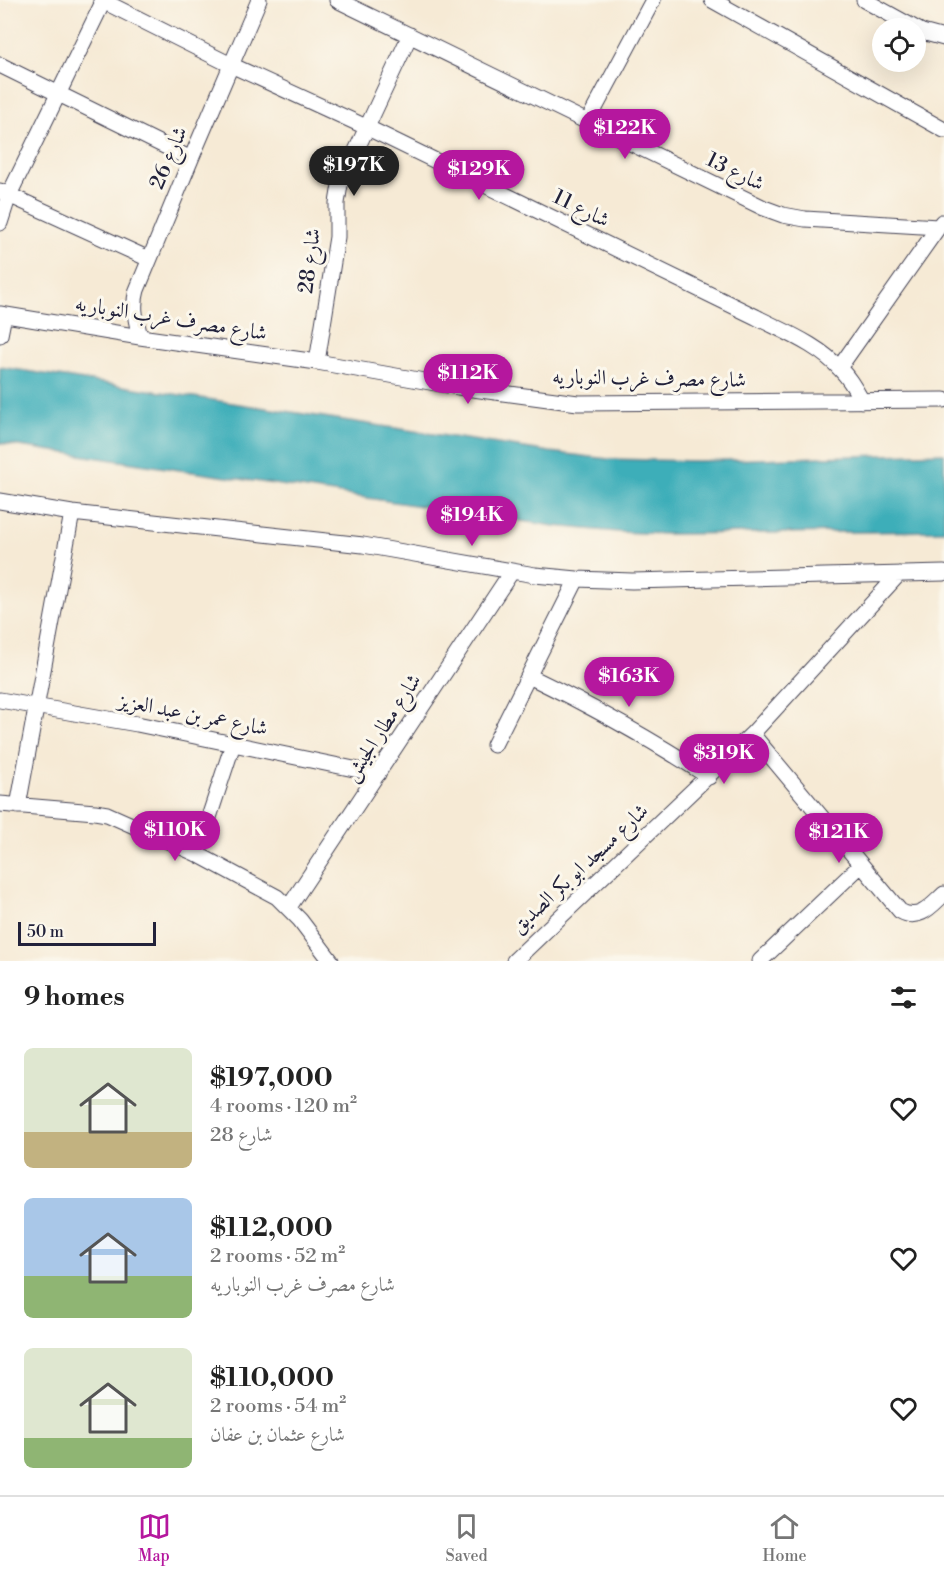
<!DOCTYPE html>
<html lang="en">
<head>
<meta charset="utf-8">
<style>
	:root { --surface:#fff; --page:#f6f6f6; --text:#222; --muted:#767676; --line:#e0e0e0; --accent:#b5179e }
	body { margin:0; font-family:"Libre Bodoni",Amiri,serif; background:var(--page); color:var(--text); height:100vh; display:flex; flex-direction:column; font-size:22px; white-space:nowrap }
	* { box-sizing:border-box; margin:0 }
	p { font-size:20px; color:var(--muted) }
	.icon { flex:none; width:33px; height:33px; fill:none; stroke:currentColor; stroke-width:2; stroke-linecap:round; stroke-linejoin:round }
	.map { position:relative; height:961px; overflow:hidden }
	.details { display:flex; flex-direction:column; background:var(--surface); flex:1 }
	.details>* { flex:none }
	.buttons { position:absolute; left:872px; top:18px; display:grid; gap:12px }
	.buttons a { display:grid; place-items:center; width:54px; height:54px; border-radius:50%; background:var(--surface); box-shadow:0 6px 24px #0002; font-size:30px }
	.scale { position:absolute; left:18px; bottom:15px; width:138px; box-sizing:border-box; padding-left:6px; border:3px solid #22223b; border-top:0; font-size:16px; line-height:21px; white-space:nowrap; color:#22223b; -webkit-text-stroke:4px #fbf7ec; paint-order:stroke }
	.price { position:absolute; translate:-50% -51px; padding:0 14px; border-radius:21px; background:var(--accent); color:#fff; font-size:20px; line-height:39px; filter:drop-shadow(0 2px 3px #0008) }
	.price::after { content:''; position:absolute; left:50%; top:36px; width:18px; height:14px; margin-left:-9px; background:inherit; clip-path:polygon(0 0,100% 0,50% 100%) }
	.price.on { background:#222; color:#fff }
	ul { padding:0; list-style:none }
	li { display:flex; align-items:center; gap:18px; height:150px; padding:0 24px }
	li span { display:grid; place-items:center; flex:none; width:168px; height:120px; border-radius:9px; color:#555 }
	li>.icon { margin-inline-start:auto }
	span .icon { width:72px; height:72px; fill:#fffc; stroke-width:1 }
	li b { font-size:26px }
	h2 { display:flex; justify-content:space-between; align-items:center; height:72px; padding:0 24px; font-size:26px }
	.tabs { display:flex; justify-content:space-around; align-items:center; height:84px; border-top:2px solid var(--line); background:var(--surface); font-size:16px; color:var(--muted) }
	.tabs a { display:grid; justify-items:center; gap:3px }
	.tabs .on { color:var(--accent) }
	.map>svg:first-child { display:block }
	.water { fill:#3eaeb9; stroke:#30687a; stroke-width:1.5 }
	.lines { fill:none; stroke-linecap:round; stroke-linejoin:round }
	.minor-casing { stroke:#424052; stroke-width:17 }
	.minor { stroke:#fff; stroke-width:15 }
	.labels { text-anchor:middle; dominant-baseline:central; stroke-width:6; stroke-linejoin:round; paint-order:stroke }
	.street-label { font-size:21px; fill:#22223b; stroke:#fbf7ec }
</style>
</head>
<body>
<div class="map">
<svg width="944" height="961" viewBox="0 0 944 961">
	<rect width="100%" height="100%" fill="#fbf7ec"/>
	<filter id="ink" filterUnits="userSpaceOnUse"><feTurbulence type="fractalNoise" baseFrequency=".0167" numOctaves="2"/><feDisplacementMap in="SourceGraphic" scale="12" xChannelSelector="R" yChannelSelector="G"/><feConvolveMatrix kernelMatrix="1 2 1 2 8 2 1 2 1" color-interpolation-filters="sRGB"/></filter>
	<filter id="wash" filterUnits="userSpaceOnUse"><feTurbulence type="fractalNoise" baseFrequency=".008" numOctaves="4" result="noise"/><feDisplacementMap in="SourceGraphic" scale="24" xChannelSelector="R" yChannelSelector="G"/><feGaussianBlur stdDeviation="1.35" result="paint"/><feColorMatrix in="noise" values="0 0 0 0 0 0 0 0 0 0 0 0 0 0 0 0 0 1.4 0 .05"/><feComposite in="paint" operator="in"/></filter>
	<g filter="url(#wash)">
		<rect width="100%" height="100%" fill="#f6ead5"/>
		<!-- water -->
		<path class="water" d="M 0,367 L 550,452 L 608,459 L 698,461 L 944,453 L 944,531 L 667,534 L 618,532 L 554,526 L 0,443 Z"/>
	</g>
	<g filter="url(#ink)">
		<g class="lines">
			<defs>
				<path id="minor" d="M 101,0 L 231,65 L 366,127 L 756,317 C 785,332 819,345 841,370 C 850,379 856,390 862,401
					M 337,0 L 764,208 L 783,215 L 805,219 L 938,227
					M 712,0 L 944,130
					M 864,0 L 922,32 L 944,38
					M 0,65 L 191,159
					M 587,123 L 653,0
					M 0,191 L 149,259
					M 0,223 L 9,195 L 104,0
					M 0,314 L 140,337 L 317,362 L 458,387 L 578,403 L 944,400
					M 0,335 L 4,315
					M 140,337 C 136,320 132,307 137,290 L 191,159 L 259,0
					M 317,362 L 337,237 L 337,203 L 340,185 L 410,35
					M 839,368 L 942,222
					M 0,501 L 72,513 L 363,545 L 535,575 L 577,579 L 632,581 L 944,573
					M 529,676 C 591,706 651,739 709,777
					M 0,700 L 137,724 L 378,774
					M 752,734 L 900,911 C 919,922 931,906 944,894
					M 494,745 L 577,579
					M 0,804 L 95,812 L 107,814 L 197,854 L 277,897 L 300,920 L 331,961
					M 18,806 L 72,513
					M 197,854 L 233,744
					M 289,907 L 512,571
					M 514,961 L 752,734 L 899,574
					M 760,961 L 861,865"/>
			</defs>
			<!-- minor casing -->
			<use href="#minor" class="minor-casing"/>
			<!-- minor -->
			<use href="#minor" class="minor"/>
		</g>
	</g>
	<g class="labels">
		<!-- street labels -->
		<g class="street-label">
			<text transform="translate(169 158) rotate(-67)">شارع 26</text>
			<text transform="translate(735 172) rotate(26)">شارع 13</text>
			<text transform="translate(581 209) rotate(26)">شارع 11</text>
			<text transform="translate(310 261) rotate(-83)">شارع 28</text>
			<text transform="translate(171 319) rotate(9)">شارع مصرف غرب النوباريه</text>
			<text transform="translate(649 379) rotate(1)">شارع مصرف غرب النوباريه</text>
			<text transform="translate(193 715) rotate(11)">شارع عمر بن عبد العزيز</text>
			<text transform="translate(383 728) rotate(-57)">شارع مطار الجيش</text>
			<text transform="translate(580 869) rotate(-43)">شارع مسجد ابو بكر الصديق</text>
		</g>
	</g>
</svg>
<div class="buttons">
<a><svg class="icon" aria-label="locate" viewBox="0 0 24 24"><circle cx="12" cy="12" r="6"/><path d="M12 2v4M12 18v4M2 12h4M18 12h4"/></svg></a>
</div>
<div class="scale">50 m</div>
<b class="price" style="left:625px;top:160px">$122K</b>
<b class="price on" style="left:354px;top:197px">$197K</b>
<b class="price" style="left:479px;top:201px">$129K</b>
<b class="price" style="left:468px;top:405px">$112K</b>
<b class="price" style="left:472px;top:547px">$194K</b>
<b class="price" style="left:629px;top:708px">$163K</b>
<b class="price" style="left:724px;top:785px">$319K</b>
<b class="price" style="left:175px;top:862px">$110K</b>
<b class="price" style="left:839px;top:864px">$121K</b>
</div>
<section class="details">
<h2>9 homes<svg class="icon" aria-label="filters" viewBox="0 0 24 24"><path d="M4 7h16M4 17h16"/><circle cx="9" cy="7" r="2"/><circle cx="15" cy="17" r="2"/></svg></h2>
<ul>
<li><span style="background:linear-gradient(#dfe7d0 70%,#c2b280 0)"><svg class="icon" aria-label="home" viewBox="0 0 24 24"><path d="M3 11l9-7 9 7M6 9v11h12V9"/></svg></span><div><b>$197,000</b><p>4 rooms · 120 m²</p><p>شارع 28</p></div><svg class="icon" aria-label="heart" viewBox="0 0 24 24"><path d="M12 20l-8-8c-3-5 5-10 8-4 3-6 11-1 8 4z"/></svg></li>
<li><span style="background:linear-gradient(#a9c7e8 65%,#8fb573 0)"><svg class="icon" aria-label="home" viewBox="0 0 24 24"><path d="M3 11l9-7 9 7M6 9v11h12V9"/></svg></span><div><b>$112,000</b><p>2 rooms · 52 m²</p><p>شارع مصرف غرب النوباريه</p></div><svg class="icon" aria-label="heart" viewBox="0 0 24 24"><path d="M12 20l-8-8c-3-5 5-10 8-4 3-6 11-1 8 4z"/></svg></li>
<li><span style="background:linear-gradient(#dfe7d0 75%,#8fb573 0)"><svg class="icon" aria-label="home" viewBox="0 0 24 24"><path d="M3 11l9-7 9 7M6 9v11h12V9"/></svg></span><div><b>$110,000</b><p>2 rooms · 54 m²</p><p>شارع عثمان بن عفان</p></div><svg class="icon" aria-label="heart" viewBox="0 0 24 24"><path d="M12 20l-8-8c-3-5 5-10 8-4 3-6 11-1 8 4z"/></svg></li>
</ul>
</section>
<nav class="tabs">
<a class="on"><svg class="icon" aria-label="map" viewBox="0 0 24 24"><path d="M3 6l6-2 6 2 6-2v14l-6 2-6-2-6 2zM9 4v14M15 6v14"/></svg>Map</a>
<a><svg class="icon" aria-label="saved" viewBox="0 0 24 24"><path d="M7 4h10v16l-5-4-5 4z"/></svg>Saved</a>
<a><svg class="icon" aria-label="home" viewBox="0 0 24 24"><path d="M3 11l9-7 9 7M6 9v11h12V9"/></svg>Home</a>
</nav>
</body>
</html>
